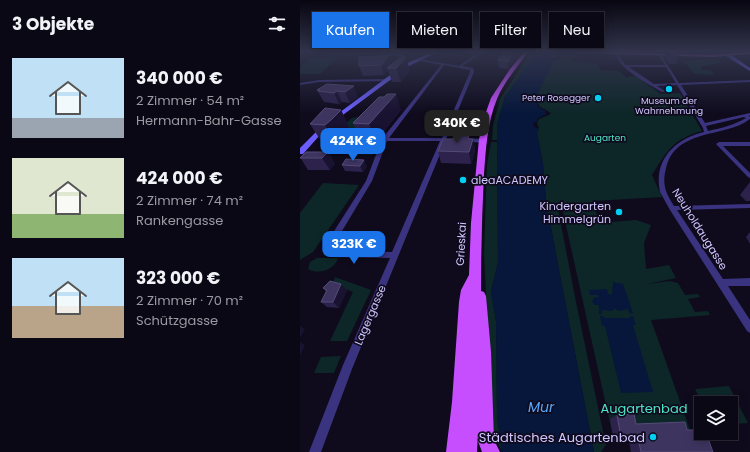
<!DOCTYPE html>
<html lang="de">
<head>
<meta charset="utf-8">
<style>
	:root { --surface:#0b0816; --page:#191623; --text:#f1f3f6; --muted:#9a9aa1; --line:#2b2935; --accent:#1a73e8 }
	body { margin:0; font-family:Poppins,sans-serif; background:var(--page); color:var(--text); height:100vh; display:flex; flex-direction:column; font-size:15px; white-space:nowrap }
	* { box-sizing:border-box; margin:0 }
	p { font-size:13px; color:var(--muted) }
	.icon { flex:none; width:22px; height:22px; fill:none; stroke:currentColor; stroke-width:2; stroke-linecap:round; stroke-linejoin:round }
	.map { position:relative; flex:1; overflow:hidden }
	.sheet { display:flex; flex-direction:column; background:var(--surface); width:300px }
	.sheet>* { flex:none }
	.hud { position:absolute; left:12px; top:12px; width:378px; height:36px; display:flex; gap:8px }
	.tools { position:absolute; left:394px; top:396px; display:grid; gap:8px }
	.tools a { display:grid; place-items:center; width:44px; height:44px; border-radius:0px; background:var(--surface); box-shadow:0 2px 10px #0003,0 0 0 1px var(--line); font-size:20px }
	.price { position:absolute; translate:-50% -34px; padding:0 9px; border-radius:8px; background:var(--accent); color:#fff; font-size:13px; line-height:26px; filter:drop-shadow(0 1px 2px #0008) }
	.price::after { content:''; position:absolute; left:50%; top:24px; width:12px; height:9px; margin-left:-6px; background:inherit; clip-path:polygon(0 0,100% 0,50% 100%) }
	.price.on { background:#222; color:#fff }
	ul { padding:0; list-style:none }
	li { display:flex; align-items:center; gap:12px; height:100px; padding:0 12px }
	li span { display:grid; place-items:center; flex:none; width:112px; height:80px; border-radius:0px; color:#555 }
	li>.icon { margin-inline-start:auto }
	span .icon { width:48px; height:48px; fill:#fffc; stroke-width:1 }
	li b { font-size:17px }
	h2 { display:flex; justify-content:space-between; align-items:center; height:48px; padding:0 12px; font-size:17px }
	.chip { padding:0 14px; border-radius:0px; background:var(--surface); box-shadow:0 2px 10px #0003,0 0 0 1px var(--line); font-size:14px; line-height:36px }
	.chip.on { background:var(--accent); color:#fff }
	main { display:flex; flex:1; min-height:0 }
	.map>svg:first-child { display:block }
	.green { fill:#0d2728 }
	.water { fill:#06173b }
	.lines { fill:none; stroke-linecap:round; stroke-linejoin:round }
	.minor { fill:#3a337f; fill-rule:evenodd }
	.secondary { fill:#6a5eff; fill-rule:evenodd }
	.primary { fill:#c64eff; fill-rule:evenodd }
	.wall { fill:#2c224c }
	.shaded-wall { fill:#191231 }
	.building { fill:#3e3460; stroke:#554b79 }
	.poi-dot { fill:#00cef2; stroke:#0f0b1d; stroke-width:1.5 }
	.labels { text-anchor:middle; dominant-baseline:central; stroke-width:3.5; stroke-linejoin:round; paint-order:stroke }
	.far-poi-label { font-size:9px; fill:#d0c7ff; stroke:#0f0b1d; text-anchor:end }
	.far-park-label { font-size:9px; fill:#4ee4c6; stroke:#0f0b1d }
	.poi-label { font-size:11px; fill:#d0c7ff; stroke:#0f0b1d; text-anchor:start }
	.street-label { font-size:11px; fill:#d0c7ff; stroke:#0f0b1d }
	.near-park-label { font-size:13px; fill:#4ee4c6; stroke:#0f0b1d }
	.near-poi-label { font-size:13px; fill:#d0c7ff; stroke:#0f0b1d; text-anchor:end }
	.near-water-label { font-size:14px; font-style:italic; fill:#55a8ff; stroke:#0f0b1d }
</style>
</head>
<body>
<main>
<section class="sheet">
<h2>3 Objekte<svg class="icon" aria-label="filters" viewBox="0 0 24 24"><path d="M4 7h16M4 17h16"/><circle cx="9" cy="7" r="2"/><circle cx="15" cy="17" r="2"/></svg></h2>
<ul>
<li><span style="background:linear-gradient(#bfe0f5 75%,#9aa5b1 0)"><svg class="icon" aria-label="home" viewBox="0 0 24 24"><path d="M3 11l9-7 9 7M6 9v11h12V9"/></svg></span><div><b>340 000 €</b><p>2 Zimmer · 54 m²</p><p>Hermann-Bahr-Gasse</p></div></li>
<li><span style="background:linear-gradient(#dfe7d0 70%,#8fb573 0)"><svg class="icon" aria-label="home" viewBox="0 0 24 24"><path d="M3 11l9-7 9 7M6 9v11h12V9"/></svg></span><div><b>424 000 €</b><p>2 Zimmer · 74 m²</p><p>Rankengasse</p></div></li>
<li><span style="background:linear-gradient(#bfe0f5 60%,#b9a48a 0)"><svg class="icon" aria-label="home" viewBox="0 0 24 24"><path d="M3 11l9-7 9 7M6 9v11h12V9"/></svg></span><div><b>323 000 €</b><p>2 Zimmer · 70 m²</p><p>Schützgasse</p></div></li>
</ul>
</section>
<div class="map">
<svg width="450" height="452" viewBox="0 0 450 452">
	<rect width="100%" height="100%" fill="#0f0b1d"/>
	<!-- green -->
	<path class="green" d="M 232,51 L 235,51 L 228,64 L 205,97 L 197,125 L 197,140 L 192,140 L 193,125 L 200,99 Z
		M 258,52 L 263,52 L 263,56 L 265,53 L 274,54 L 272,59 L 273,62 L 297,64 L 301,70 L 319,71 L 326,77 L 335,76 L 361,94 L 380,93 L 402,131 C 373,139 367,151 352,175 L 362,197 L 293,201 L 299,223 L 336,220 L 351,225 L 344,243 L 346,269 L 369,265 L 376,278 L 347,284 L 370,281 L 378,283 L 385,295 L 398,294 L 400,297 L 388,299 L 395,312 L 408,311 L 410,315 L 351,320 L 398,452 L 331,452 L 329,441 L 314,441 L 261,203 L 257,204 L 276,302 L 306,446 L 305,446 L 301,452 L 294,452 L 246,202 L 243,164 L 237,133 L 239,128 L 237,123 L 239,119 L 249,115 L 251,113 L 239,106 L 237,97 L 241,85 L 252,65 L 250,64 L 256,60 L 261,59 L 261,56 L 255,57 Z
		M 38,57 L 20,74 L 0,74 L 0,67 L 12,58 Z
		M 404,60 L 417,60 L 422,62 L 400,67 L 403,70 L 411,70 L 415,75 L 394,74 L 388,66 L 382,61 Z
		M 58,117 L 60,117 L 63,138 L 51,140 L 36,140 L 45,124 L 52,118 Z
		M 64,140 L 78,141 L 72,155 L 53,154 Z
		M 191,142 L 197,142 L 198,262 L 191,292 L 196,321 L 197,417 L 202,452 L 193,432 L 184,254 L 187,165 Z
		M 23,183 L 59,185 L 13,252 L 0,260 L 0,213 Z
		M 17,258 L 37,258 L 38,259 C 33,270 19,275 8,269 L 10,262 Z
		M 35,277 L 71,290 L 47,341 L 30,341 L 53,292 L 33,284 Z
		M 41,356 L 34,373 L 14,373 L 21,357 Z
		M 429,386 L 448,423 L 436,424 L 436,426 L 431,426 L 431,403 L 402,403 L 395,389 Z"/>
	<!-- water -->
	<path class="water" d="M 235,51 L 259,51 L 256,57 L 262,56 L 255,58 L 255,61 L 250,64 L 252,67 L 249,68 L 250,70 L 248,72 L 249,72 L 249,74 L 246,75 L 237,97 L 237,106 L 245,111 L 246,114 L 237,119 L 237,121 L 233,124 L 234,127 L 238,128 L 237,133 L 243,164 L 246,202 L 294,452 L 202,452 L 197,417 L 196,321 L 191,292 L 198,262 L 197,125 L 205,97 L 228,64 Z
		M 313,282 L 323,284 L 333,313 L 330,314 L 328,309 L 318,311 L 315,308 L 312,311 L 302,310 L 302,314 L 299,314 L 299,305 L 295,305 L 292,302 L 294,297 L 299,298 L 298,295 L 290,295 L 289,290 L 307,289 L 308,294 L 312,295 Z
		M 303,316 L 304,318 L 331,318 L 330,316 L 333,316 L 336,325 L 333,325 L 353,392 L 321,393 L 305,326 L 302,326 L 300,316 Z"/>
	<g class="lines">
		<!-- minor -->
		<path class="minor" d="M 181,51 L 185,51 L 162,66 L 173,68 L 174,72 L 146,139 L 149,140 L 145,142 L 52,369 L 21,452 L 9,452 L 43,365 L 90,258 L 30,257 L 24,255 L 22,250 L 66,181 L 82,139 L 141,65 L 120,61 L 119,59 L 159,66 ZM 144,65 L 170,70 L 170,72 L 142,138 L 89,138 ZM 87,141 L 140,141 L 92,252 L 30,251 L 72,181 Z
			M 315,51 L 317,51 L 319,56 L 326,65 L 365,65 L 356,51 L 359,51 L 379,83 L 450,80 L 450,82 L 381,85 L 405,123 L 450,113 L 450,115 L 449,116 L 450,117 L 450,119 C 443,124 436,127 428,129 C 403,136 373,138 366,168 C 362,184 365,192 374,206 L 450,204 L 450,208 L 377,210 L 423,279 L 450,278 L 450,286 L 428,286 L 450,320 L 450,333 L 447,331 L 370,210 L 360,192 C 353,160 375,139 404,132 L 403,128 L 377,85 L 357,86 L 365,91 L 362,92 C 347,83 316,68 315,51 ZM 329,67 L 366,67 L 376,83 L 354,84 ZM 444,117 L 446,118 C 434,125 422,128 408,131 L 406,126 Z
			M 79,54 L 103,54 L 105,55 L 103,56 L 78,56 Z
			M 89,79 L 90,79 L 90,81 L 19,82 L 0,85 L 0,83 L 19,80 Z
			M 165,138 L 183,139 L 186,141 L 183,143 L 163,141 L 162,140 Z
			M 450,142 L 450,146 L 423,146 L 450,173 L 450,178 L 448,177 L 416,144 L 419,142 Z"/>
		<!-- secondary -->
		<path class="secondary" d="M 135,51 L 140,51 L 109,66 L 28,126 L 3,154 L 0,154 L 0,148 L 24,124 L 105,64 Z
			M 426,54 L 430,54 L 450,68 L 450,71 L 426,56 Z"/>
		<!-- primary -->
		<path class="primary" d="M 225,51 L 229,51 C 218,66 204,82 197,99 C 187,123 186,149 184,174 C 182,213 181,252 181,291 L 184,292 L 186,296 L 191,352 L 194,440 L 200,452 L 182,452 L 178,441 L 178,433 L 177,452 L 146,452 L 152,402 L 159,302 L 161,290 L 169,275 L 171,223 L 179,139 L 186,112 L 191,98 L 210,69 Z
			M 250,51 L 411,55 L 450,52 L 450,54 L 411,57 L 252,52 Z"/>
	</g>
	<!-- wall -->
	<path class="wall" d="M 41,51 L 69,51 L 65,55 L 44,56 Z
		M 221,51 L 208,69 L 199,68 L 198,60 Z
		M 367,51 L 376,51 L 379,55 L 376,64 L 369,64 L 365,57 Z
		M 106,57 L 110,71 L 101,82 L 92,82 L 88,70 L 84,75 L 63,76 L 59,66 L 91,65 Z
		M 27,84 L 58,97 L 50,103 L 42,102 L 39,104 L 24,102 L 17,90 Z
		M 41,110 L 49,127 L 40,137 L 34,142 L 21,141 L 10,124 Z
		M 101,110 L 76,141 L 61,140 L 53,123 Z
		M 153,139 L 173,139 L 175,151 L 171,164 L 141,163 L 138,151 Z
		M 28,152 L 35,164 L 30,170 L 8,170 L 0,157 Z
		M 42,165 L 67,166 L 63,172 L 45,171 Z
		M 450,182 L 450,201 L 446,201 L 440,195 Z
		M 450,232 L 450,244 L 446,237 Z
		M 23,288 L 47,290 L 39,308 L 27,307 L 21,302 L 26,292 Z
		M 317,415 L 336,424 L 387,430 L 413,452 L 331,452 L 329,441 L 314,441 L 310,419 Z"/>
	<!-- shaded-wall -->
	<path class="shaded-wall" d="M 64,51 L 69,51 L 65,55 Z
		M 215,51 L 221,51 L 208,69 L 208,61 Z
		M 88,56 L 91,66 L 87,68 L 88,70 L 84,75 L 81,65 Z
		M 106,57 L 110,71 L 101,82 L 96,68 Z
		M 54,86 L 58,97 L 50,103 L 45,92 Z
		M 37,91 L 42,102 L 39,104 L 34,93 Z
		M 96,94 L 101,110 L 76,141 L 69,124 Z
		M 41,110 L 49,127 L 40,137 L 34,142 L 25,125 Z
		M 169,135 L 171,146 L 173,139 L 175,151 L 171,164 L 169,152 L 168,139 Z
		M 28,152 L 35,164 L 30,170 L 22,158 Z
		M 64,160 L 67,166 L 63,172 L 60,166 Z
		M 41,284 L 47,290 L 39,308 L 33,302 Z
		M 0,326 L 5,329 L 0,338 Z
		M 0,342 L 5,345 L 0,356 Z"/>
	<!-- building -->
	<path class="building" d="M 207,51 L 215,51 L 208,61 L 198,60 L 199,58 Z
		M 370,51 L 376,51 L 379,55 L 372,55 Z
		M 88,56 L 81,65 L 59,66 L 59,57 Z
		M 101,57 L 106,57 L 96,68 L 87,68 Z
		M 27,84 L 54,86 L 45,92 L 37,91 L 34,93 L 18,91 L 20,90 L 17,90 Z
		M 87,94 L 96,94 L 69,124 L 53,123 L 79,97 L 84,97 Z
		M 25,108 L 41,110 L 31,120 L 25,125 L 10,124 Z
		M 155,134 L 169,135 L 168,139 L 173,139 L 169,152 L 138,151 L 143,139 L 153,139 Z
		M 6,152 L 28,152 L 22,158 L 0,158 Z
		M 46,159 L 64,160 L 60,166 L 42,165 Z
		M 30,281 L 41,284 L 33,302 L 21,302 L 27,290 L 23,288 Z
		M 334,414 L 336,424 L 385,422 L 387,430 L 401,430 L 401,433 L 406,433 L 413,452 L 341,452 L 338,438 L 321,438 L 317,415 Z"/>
	<!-- sky -->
	<linearGradient id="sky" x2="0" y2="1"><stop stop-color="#080610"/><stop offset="0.45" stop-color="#31344c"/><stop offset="1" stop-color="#31344c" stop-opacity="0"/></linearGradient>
	<rect width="450" height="114" fill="url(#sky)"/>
	<!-- markers -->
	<g class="poi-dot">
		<circle cx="369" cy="89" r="4"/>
		<circle cx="298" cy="98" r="4"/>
		<circle cx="163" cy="180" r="4"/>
		<circle cx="319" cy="212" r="4"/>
		<circle cx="353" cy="437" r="4"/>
	</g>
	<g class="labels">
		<!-- far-poi labels -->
		<g class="far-poi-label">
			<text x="290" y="98">Peter Rosegger</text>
			<text x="369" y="101" text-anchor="middle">Museum der<tspan x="369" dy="10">Wahrnehmung</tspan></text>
		</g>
		<!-- far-park labels -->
		<g class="far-park-label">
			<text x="305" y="138">Augarten</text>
		</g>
		<!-- poi labels -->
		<g class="poi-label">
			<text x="171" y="180">aleaACADEMY</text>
			<text x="311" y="206" text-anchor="end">Kindergarten<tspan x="311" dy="13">Himmelgrün</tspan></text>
		</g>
		<!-- street labels -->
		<g class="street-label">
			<text transform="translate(400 229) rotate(58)">Neuholdaugasse</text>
			<text transform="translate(161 244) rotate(-87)">Grieskai</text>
			<text transform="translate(70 315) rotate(-67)">Lagergasse</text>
		</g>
		<!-- near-park labels -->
		<g class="near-park-label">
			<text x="344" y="408">Augartenbad</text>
		</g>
		<!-- near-poi labels -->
		<g class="near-poi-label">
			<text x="345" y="437">Städtisches Augartenbad</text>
		</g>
		<!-- near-water labels -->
		<g class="near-water-label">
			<text x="241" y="407">Mur</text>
		</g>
	</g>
</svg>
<div class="tools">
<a><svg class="icon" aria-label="layers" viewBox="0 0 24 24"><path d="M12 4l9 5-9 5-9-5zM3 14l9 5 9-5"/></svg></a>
</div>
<b class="price on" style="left:157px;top:144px">340K €</b>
<b class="price" style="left:53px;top:162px">424K €</b>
<b class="price" style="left:54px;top:265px">323K €</b>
<div class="hud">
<a class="chip on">Kaufen</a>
<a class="chip">Mieten</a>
<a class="chip">Filter</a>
<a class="chip">Neu</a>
</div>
</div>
</main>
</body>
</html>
